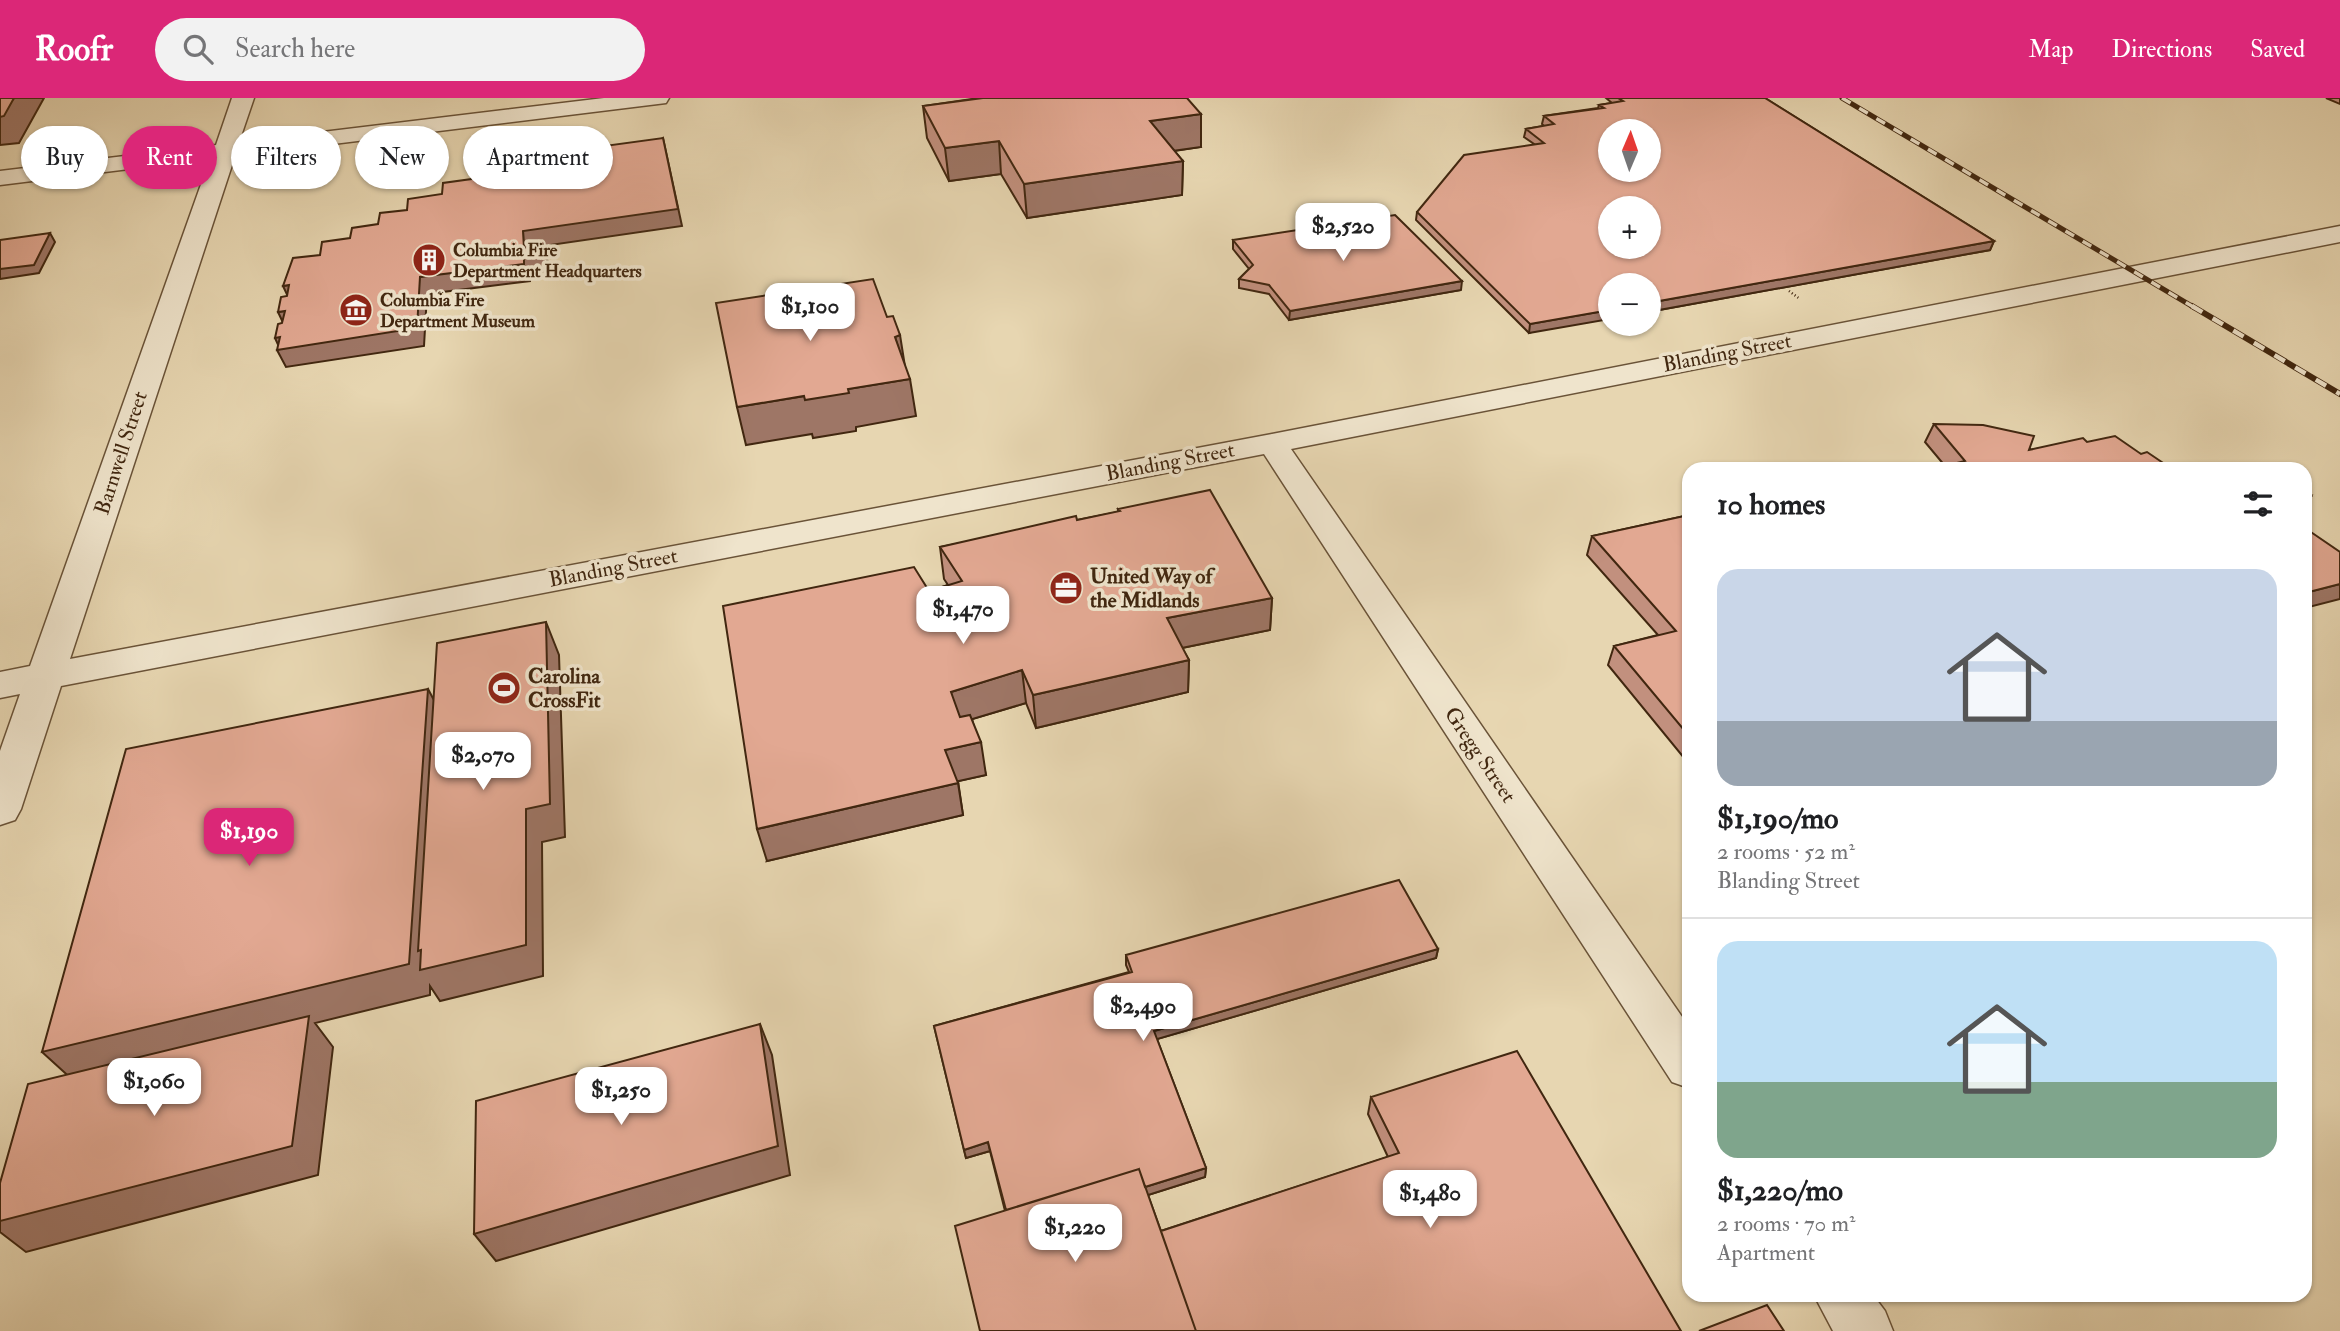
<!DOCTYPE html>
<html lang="en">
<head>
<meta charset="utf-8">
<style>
	:root { --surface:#fff; --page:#f2f2f2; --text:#202124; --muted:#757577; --line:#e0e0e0; --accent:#db2777 }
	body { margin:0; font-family:"IM FELL Double Pica",serif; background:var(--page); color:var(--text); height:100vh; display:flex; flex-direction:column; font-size:26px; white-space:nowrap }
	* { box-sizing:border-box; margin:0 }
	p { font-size:23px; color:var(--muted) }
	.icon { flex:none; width:38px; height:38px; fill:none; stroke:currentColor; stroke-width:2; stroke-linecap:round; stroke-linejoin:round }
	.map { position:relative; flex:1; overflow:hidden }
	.details { position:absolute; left:1682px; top:364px; width:630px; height:840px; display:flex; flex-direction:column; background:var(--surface); border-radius:21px; box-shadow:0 2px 5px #0004 }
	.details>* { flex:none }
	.hud { position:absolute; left:21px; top:28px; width:665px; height:63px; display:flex; gap:14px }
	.needle { width:46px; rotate:2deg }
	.controls { position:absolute; left:1598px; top:21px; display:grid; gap:14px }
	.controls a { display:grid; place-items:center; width:63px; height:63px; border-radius:50%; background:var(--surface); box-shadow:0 2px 5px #0004; font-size:35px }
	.price { position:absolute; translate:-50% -60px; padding:0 16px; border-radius:14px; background:#fff; color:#222; font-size:23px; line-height:46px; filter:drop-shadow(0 2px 4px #0008) }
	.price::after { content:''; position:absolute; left:50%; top:42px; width:21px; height:16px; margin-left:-10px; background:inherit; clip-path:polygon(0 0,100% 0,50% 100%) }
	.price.on { background:var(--accent); color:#fff }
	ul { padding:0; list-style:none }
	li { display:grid; align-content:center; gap:14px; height:371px; padding:0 35px }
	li+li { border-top:2px solid var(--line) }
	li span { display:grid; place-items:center; height:217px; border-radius:21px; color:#555 }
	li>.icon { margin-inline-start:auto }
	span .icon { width:126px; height:126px; fill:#fffc; stroke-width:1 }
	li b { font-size:30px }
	h2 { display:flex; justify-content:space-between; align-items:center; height:84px; padding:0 35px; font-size:30px }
	.tag { padding:0 24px; border-radius:32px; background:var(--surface); box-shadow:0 2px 5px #0004; font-size:24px; line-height:63px }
	.tag.on { background:var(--accent); color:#fff }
	header { display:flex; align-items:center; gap:42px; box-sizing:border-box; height:98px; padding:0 35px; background:var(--accent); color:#fff }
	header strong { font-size:33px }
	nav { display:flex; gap:38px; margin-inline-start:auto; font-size:24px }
	.search { width:490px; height:63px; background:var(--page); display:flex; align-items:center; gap:18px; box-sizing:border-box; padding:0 24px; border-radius:38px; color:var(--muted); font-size:26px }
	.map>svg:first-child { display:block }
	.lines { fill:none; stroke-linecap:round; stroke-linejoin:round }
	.minor-casing { stroke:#6a5338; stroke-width:3 }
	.path { stroke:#412710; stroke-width:2.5; stroke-dasharray:1 2.5; stroke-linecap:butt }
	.minor { fill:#efe4cc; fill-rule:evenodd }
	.rail-far1-casing { stroke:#412710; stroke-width:5 }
	.rail-casing { stroke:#412710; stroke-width:6 }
	.rail-far1 { stroke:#efe4cc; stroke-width:3.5; stroke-dasharray:10; stroke-linecap:butt }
	.rail { stroke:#efe4cc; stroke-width:4.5; stroke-dasharray:12; stroke-linecap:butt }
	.wall { fill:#c2907e; stroke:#412710; stroke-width:2 }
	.shaded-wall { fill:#9e7666; stroke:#412710; stroke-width:2 }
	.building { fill:#e2a892; stroke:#412710; stroke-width:2; fill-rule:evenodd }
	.labels { text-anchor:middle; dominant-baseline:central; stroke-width:7; stroke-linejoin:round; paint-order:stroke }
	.far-poi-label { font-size:18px; font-weight:bold; fill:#412710; stroke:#efe4cc; text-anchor:start }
	.street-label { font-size:21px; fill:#412710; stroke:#efe4cc }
	.poi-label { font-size:21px; font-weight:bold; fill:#412710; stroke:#efe4cc; text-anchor:start }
</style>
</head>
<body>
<header>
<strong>Roofr</strong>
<div class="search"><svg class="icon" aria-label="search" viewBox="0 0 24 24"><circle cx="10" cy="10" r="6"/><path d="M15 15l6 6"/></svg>Search here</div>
<nav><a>Map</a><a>Directions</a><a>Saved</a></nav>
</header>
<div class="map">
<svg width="2340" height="1233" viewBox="0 0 2340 1233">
	<rect width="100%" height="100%" fill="#e7d6b1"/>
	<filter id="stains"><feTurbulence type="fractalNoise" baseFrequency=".00286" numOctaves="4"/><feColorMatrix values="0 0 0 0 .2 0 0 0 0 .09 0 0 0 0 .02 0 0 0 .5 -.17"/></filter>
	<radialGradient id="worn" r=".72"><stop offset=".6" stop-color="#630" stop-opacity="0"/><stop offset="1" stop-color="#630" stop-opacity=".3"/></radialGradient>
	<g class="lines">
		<defs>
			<path id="minor" d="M 232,0 L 254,0 L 239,44 L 604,0 L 669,0 L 666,5 L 658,6 L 235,58 L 70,561 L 1272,336 L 2340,128 L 2340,144 L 1291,351 L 1689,929 L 1689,990 L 1672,984 L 1264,356 L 61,588 L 21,711 L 15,722 L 0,727 L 0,653 L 20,596 L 0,600 L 0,574 L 30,568 L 210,61 L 0,87 L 0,73 L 216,47 Z
				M 1814,1197 L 1873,1197 L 1885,1213 L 1893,1233 L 1833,1233 Z"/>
		</defs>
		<!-- minor casing -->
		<use href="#minor" class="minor-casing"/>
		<!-- path -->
		<path class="path" d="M 1789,193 L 1800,201"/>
		<!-- minor -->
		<use href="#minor" class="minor"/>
		<defs>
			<path id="rail-far1" d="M 1842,0 L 2195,210"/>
			<path id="rail" d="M 2192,208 L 2340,296"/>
		</defs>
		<!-- rail-far1 casing -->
		<use href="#rail-far1" class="rail-far1-casing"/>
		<!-- rail casing -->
		<use href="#rail" class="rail-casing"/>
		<!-- rail-far1 -->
		<use href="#rail-far1" class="rail-far1"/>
		<!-- rail -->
		<use href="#rail" class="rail"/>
	</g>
	<!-- wall -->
	<path class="wall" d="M 979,0 L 1187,0 L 1201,49 L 1174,53 L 1183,63 L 1182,97 L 1027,120 L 1001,76 L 949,83 L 927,40 L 923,8 Z
		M 1606,0 L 1765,0 L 1994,143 L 1990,152 L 1648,214 L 1648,187 L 1529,235 L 1416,122 L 1417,114 L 1534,46 L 1524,39 L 1526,31 L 1544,28 L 1542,26 L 1544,18 L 1598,10 L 1599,7 L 1612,5 Z
		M 2326,0 L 2340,0 L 2340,6 Z
		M 1233,142 L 1461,192 L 1289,222 L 1269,196 L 1239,190 L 1239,181 L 1249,171 L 1233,151 Z
		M 1934,326 L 2029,352 L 2087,344 L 2141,356 L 2172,371 L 1945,368 L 1925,344 Z
		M 1118,411 L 1272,500 L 1270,532 L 1182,550 L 1189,562 L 1188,594 L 1036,630 L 1026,605 L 972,621 L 986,677 L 958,683 L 963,717 L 767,763 L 929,493 L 948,487 L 944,481 L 940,449 L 1118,414 Z
		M 1689,417 L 1689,666 L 1608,567 L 1614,548 L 1658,537 L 1587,457 L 1592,438 Z
		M 1438,851 L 1436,860 L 1157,941 L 1206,1070 L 1205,1079 L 1148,1097 L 1161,1133 L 1388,1059 L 1368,1016 L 1371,999 L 1681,1233 L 1005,1113 L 990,1053 L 966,1060 L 934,928 L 1129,874 L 1126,867 L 1126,857 Z"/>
	<!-- shaded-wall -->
	<path class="shaded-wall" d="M 14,0 L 44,0 L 19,45 L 0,47 L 0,19 Z
		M 1201,16 L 1201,49 L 1151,56 L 1150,23 Z
		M 663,40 L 682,128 L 543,148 L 548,164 L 549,173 L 530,175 L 530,183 L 427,196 L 424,248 L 286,269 L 277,252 L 280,251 L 275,240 L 420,179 L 524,159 L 523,133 Z
		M 999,43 L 1001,76 L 949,83 L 945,50 Z
		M 1183,63 L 1182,97 L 1027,120 L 1024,86 Z
		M 50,135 L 55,144 L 39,175 L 0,181 L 0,171 Z
		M 1994,143 L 1990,152 L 1648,214 L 1648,205 Z
		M 1462,183 L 1461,192 L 1289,222 L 1290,213 Z
		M 289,187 L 291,205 L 283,188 Z
		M 1610,212 L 1610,221 L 1529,235 L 1530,226 Z
		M 285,213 L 286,231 L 278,214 Z
		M 900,237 L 906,275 L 895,239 Z
		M 910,281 L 916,318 L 856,329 L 856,333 L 813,340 L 812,336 L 746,347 L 737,309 Z
		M 2311,398 L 2305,407 L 2305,400 Z
		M 2340,486 L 2340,501 L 2305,510 L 2305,495 Z
		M 1272,500 L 1270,532 L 1167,553 L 1167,520 Z
		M 546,524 L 559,557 L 565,739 L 542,744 L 543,878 L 440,903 L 430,888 L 430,897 L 315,925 L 333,949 L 318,1077 L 26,1154 L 0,1134 L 0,1123 L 75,984 L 42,954 L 428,591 L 445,623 L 526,711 Z
		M 1189,562 L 1188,594 L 1036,630 L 1033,597 Z
		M 1022,572 L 1026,605 L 956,626 L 951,594 Z
		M 981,644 L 986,677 L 950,685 L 945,652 Z
		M 958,685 L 963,717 L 767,763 L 757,731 Z
		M 1438,851 L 1436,860 L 1154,942 L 1154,933 Z
		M 760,926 L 772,957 L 790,1077 L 496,1163 L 474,1136 Z
		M 988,1044 L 990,1053 L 966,1060 L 964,1052 Z
		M 1206,1070 L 1205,1079 L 1012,1140 L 1010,1131 Z"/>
	<!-- building -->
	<path class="building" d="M 0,0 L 14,0 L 4,18 L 0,19 Z
		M 983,0 L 1187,0 L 1201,16 L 1150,23 L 1183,63 L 1024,86 L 999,43 L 945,50 L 923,8 Z
		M 1618,0 L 1765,0 L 1994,143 L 1648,205 L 1648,187 L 1610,187 L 1610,212 L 1530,226 L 1417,114 L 1464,57 L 1544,45 L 1526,31 L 1554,26 L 1544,18 L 1604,10 L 1599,7 L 1623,3 ZM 1610,33 L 1648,33 L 1648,72 L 1610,72 ZM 1610,110 L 1648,110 L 1648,149 L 1610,149 Z
		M 663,40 L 678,111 L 523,133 L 524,150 L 543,147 L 543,156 L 524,159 L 524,166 L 420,179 L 417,230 L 277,252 L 280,239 L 275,240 L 278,226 L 282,225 L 285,213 L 278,214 L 281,199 L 287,198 L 289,187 L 283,188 L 293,160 L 320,157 L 322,144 L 350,140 L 352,130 L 378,126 L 380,115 L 407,112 L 408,101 L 442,96 L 443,85 L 516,75 L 516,60 Z
		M 1395,117 L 1462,183 L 1290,213 L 1269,187 L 1239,181 L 1253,167 L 1233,142 Z
		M 50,135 L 34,167 L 0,171 L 0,142 Z
		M 873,181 L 887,219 L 893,218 L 900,237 L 895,239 L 910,281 L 848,291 L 849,295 L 805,302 L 804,298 L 737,309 L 716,205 Z
		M 1934,326 L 1983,327 L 2034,338 L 2029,352 L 2083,340 L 2087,344 L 2115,338 L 2141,356 L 2147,354 L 2172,371 L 1938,371 L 1941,369 L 1965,363 Z
		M 1210,392 L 1272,500 L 1167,520 L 1189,562 L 1033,597 L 1022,572 L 951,594 L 960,619 L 970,617 L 981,644 L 945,652 L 958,685 L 757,731 L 723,508 L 914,469 L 929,493 L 962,483 L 940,449 L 1076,418 L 1077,422 L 1120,413 L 1118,411 Z
		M 2305,394 L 2311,398 L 2305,400 Z
		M 1689,417 L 1689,638 L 1614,548 L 1676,533 L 1592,438 Z
		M 2305,430 L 2340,454 L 2340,486 L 2305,495 Z
		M 546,524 L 550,706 L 526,711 L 526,847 L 420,872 L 421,852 L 418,853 L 437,545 Z
		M 428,591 L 409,866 L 42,954 L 126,651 Z
		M 1399,782 L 1438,851 L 1154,933 L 1206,1070 L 1145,1089 L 1139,1071 L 1006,1112 L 988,1044 L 964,1052 L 934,928 L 1132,874 L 1126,857 Z
		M 309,918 L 292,1048 L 0,1123 L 0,1085 L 28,986 Z
		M 760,926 L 778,1048 L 474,1136 L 476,1003 Z
		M 1517,953 L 1681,1233 L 1196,1233 L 1161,1133 L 1399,1055 L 1371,999 Z
		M 1139,1071 L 1196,1233 L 980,1233 L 955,1128 Z
		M 1767,1207 L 1784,1233 L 1699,1233 Z"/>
	<!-- icons -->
	<defs>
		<symbol id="building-disc" viewBox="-11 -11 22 22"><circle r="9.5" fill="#8f2418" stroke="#efe4cc"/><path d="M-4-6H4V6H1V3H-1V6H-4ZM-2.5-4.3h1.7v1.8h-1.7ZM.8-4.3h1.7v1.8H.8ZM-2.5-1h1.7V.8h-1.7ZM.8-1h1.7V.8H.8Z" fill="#fff"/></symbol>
		<symbol id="museum-disc" viewBox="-11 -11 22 22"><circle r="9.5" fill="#8f2418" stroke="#efe4cc"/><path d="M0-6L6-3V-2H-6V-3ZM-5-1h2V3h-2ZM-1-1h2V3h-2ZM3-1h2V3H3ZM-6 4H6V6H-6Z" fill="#fff"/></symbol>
		<symbol id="office-disc" viewBox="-11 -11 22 22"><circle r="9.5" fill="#8f2418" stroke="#efe4cc"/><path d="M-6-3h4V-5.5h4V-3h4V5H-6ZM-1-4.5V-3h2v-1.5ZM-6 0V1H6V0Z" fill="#fff"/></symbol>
		<symbol id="stadium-disc" viewBox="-11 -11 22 22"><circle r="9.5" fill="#8f2418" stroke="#efe4cc"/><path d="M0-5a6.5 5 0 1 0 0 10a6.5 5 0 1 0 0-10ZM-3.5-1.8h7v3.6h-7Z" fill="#fff"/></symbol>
	</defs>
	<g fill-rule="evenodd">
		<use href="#building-disc" x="410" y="143" width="38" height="38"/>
		<use href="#museum-disc" x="337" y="193" width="38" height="38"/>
		<use href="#office-disc" x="1047" y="471" width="38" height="38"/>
		<use href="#stadium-disc" x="485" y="571" width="38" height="38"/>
	</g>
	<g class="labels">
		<!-- far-poi labels -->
		<g class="far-poi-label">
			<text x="453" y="152">Columbia Fire<tspan x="453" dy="21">Department Headquarters</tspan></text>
			<text x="380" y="202">Columbia Fire<tspan x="380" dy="21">Department Museum</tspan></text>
		</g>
		<!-- street labels -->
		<g class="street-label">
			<text transform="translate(1727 255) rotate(-11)">Blanding Street</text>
			<text transform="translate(121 355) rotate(-72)">Barnwell Street</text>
			<text transform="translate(1170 364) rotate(-11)">Blanding Street</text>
			<text transform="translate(613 470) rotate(-11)">Blanding Street</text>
			<text transform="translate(1480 657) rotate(56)">Gregg Street</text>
		</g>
		<!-- poi labels -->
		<g class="poi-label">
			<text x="1090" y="478">United Way of<tspan x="1090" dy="24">the Midlands</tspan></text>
			<text x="528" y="578">Carolina<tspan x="528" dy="24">CrossFit</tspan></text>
		</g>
	</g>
	<rect width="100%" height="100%" filter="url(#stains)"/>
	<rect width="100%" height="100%" fill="url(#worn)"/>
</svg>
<div class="controls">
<a><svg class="needle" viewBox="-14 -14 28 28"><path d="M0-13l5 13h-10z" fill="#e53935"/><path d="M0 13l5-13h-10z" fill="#757577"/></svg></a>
<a>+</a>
<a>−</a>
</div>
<b class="price" style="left:1343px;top:165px">$2,520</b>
<b class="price" style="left:810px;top:245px">$1,100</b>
<b class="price" style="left:963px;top:548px">$1,470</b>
<b class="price" style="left:483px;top:694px">$2,070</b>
<b class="price on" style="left:249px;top:770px">$1,190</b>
<b class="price" style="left:1143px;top:945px">$2,490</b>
<b class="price" style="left:154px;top:1020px">$1,060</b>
<b class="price" style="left:621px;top:1029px">$1,250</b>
<b class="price" style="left:1430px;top:1132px">$1,480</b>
<b class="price" style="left:1075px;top:1166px">$1,220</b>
<div class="hud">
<a class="tag">Buy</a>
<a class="tag on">Rent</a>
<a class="tag">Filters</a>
<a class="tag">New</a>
<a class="tag">Apartment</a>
</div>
<section class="details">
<h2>10 homes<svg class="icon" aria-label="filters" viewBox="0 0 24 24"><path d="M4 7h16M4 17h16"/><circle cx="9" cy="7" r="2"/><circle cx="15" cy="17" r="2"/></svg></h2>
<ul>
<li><span style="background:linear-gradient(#c9d6e8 70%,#9aa5b1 0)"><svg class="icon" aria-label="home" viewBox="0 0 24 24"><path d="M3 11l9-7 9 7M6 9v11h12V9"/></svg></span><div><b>$1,190/mo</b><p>2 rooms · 52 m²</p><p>Blanding Street</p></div></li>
<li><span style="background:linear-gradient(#bfe0f5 65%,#7fa58c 0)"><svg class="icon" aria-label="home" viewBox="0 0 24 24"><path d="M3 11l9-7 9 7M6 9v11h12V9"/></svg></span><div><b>$1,220/mo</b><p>2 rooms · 70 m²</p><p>Apartment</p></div></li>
</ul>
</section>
</div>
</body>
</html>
